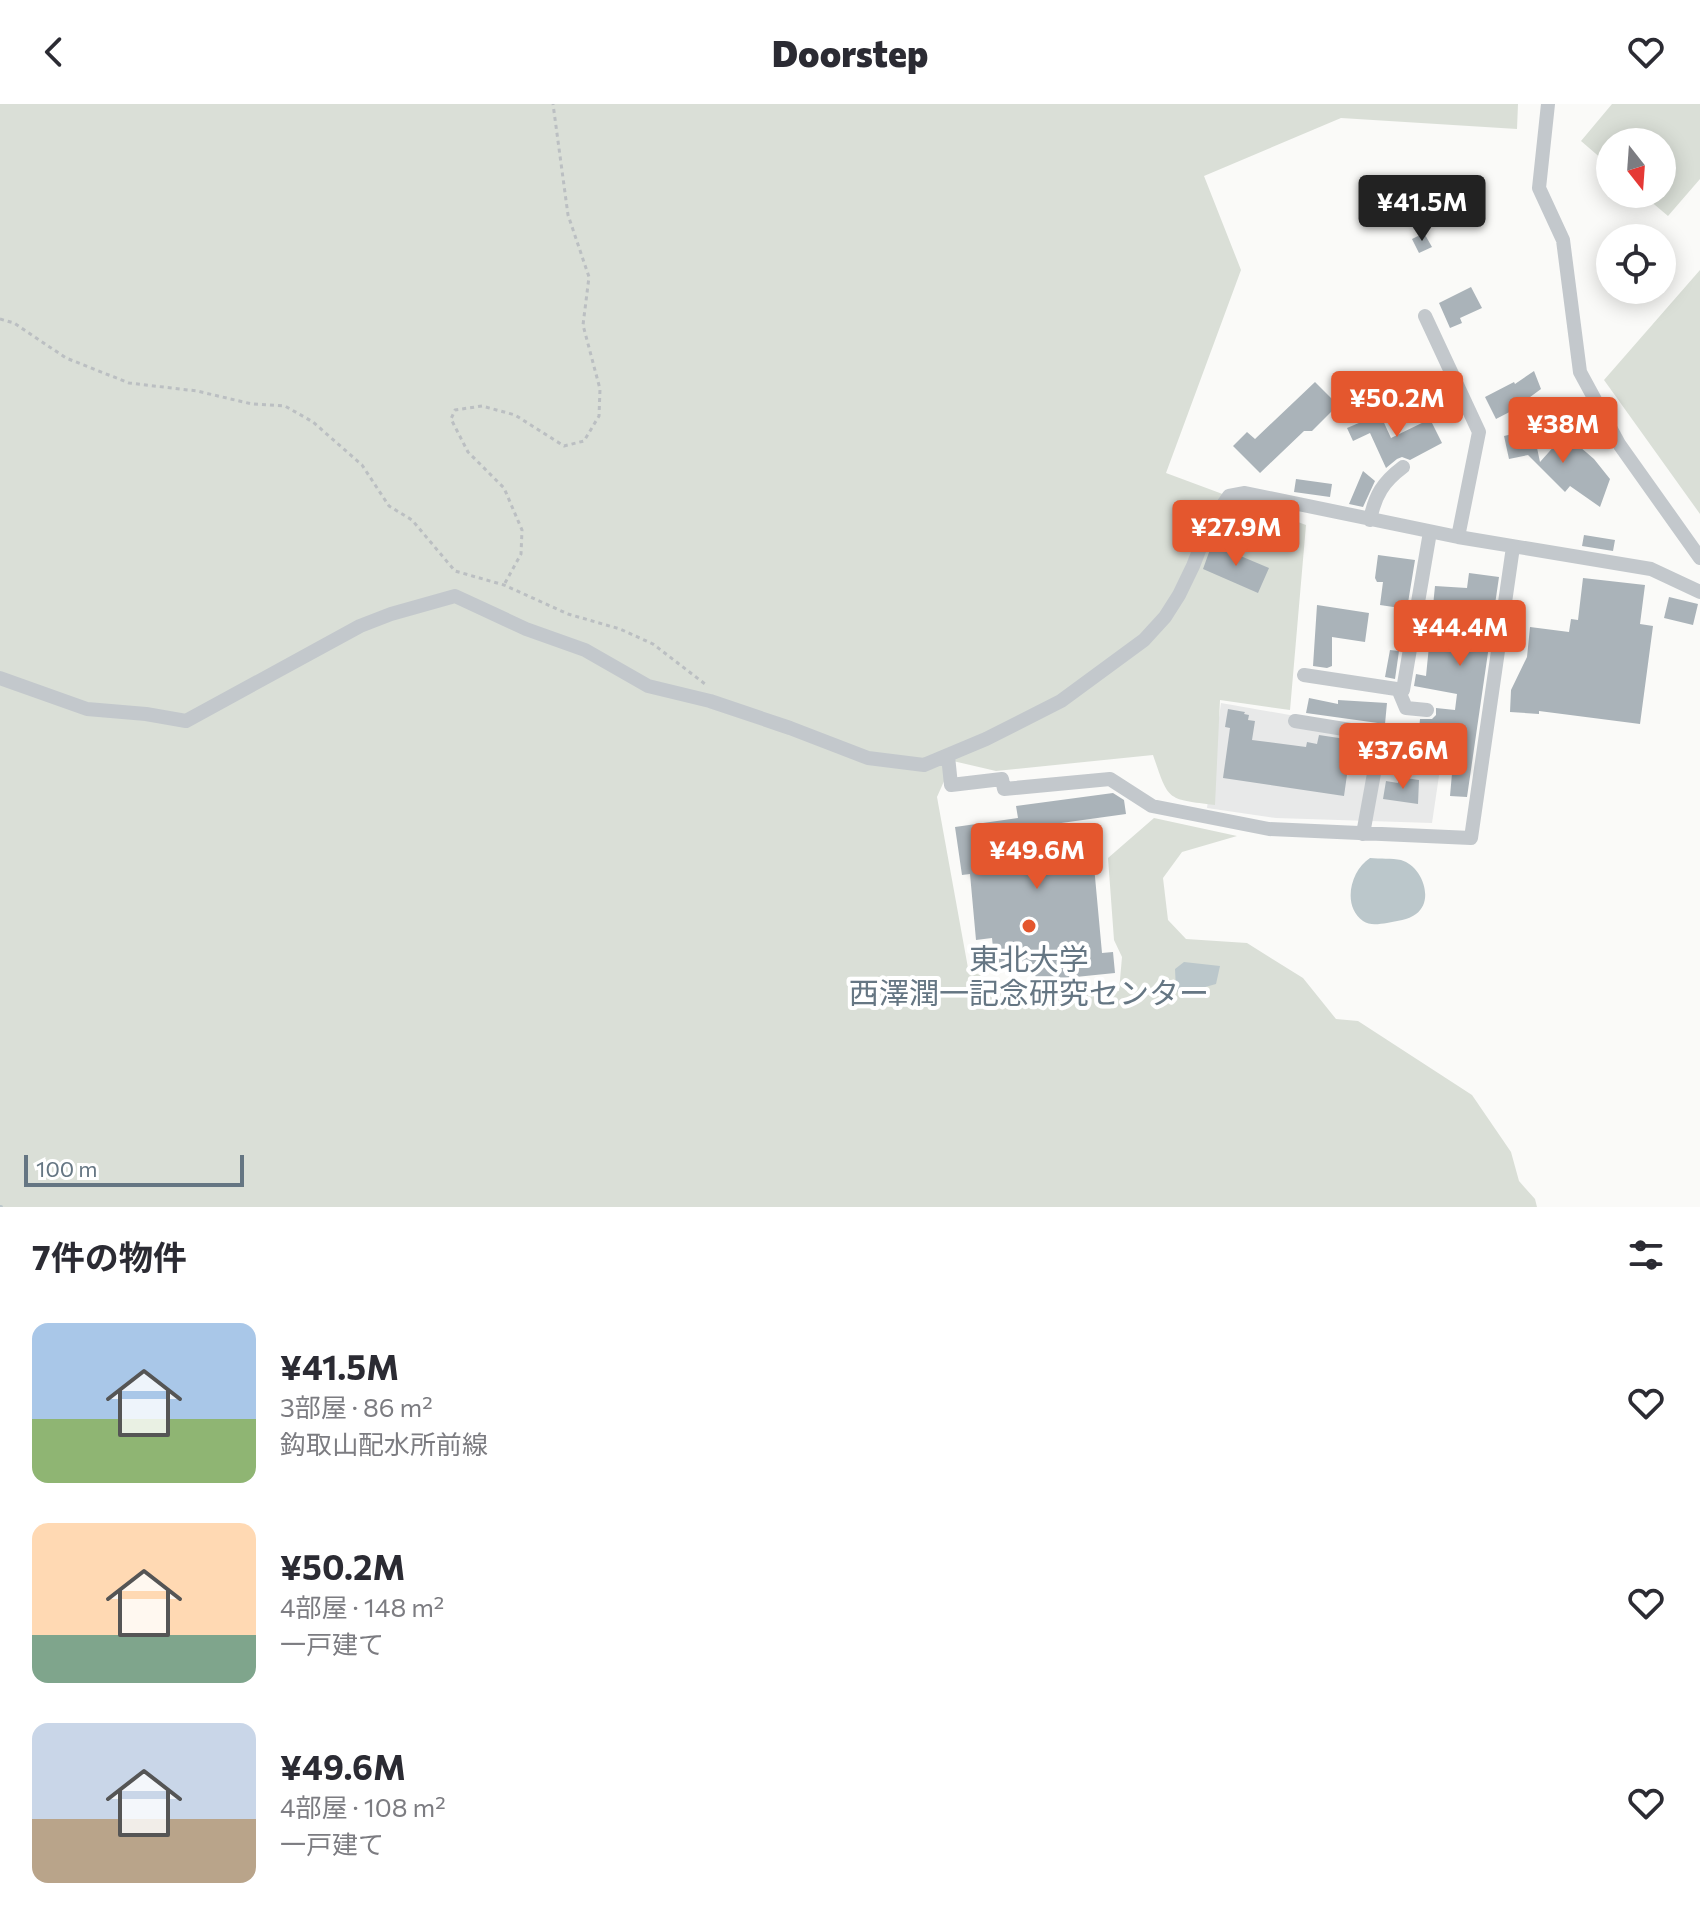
<!DOCTYPE html>
<html lang="ja">
<head>
<meta charset="utf-8">
<style>
	:root { --surface:#fff; --page:#f7f7f7; --text:#2b2b33; --muted:#7c7c81; --accent:#e4572e }
	body { margin:0; font-family:Commissioner,"Noto Sans JP",sans-serif; background:var(--page); color:var(--text); height:100vh; display:flex; flex-direction:column; font-size:30px; white-space:nowrap }
	* { box-sizing:border-box; margin:0 }
	p { font-size:26px; color:var(--muted) }
	.icon { flex:none; width:44px; height:44px; fill:none; stroke:currentColor; stroke-width:2; stroke-linecap:round; stroke-linejoin:round }
	.map { position:relative; height:1103px; overflow:hidden }
	.panel { display:flex; flex-direction:column; background:var(--surface); flex:1 }
	.panel>* { flex:none }
	.needle { width:52px; rotate:163deg }
	.fabs { position:absolute; left:1596px; top:24px; display:grid; gap:16px }
	.fabs a { display:grid; place-items:center; width:80px; height:80px; border-radius:50%; background:var(--surface); box-shadow:0 4px 20px #0003; font-size:40px }
	.scale { position:absolute; left:24px; bottom:20px; width:220px; box-sizing:border-box; padding-left:8px; border:4px solid #657683; border-top:0; font-size:22px; line-height:28px; white-space:nowrap; color:#657683; -webkit-text-stroke:6px #fff; paint-order:stroke }
	.price { position:absolute; translate:-50% -68px; padding:0 18px; border-radius:8px; background:var(--accent); color:#fff; font-size:26px; line-height:52px; filter:drop-shadow(0 2px 4px #0008) }
	.price::after { content:''; position:absolute; left:50%; top:48px; width:24px; height:18px; margin-left:-12px; background:inherit; clip-path:polygon(0 0,100% 0,50% 100%) }
	.price.on { background:#222; color:#fff }
	ul { padding:0; list-style:none }
	li { display:flex; align-items:center; gap:24px; height:200px; padding:0 32px }
	li span { display:grid; place-items:center; flex:none; width:224px; height:160px; border-radius:16px; color:#555 }
	li>.icon { margin-inline-start:auto }
	span .icon { width:96px; height:96px; fill:#fffc; stroke-width:1 }
	li b { font-size:34px }
	h2 { display:flex; justify-content:space-between; align-items:center; height:96px; padding:0 32px; font-size:34px }
	header { display:flex; justify-content:space-between; align-items:center; height:104px; padding:0 32px; background:var(--surface); font-size:36px; font-weight:800 }
	.map>svg:first-child { display:block }
	.built { fill:#e8e9e9 }
	.green { fill:#dadfd7 }
	.water { fill:#bbc7cb }
	.lines { fill:none; stroke-linecap:round; stroke-linejoin:round }
	.stream { stroke:#bbc7cb; stroke-width:4 }
	.building { fill:#aab3b9 }
	.path { stroke:#bbbfc2; stroke-width:3; stroke-dasharray:4 4; stroke-linecap:butt }
	.minor { stroke:#c3c8cc; stroke-width:14 }
	.poi-dot { fill:#e4572e; stroke:#fff; stroke-width:3 }
	.labels { text-anchor:middle; dominant-baseline:central; stroke-width:8; stroke-linejoin:round; paint-order:stroke }
	.poi-label { font-size:30px; fill:#657683; stroke:#fff }
</style>
</head>
<body>
<header><svg class="icon" aria-label="back" viewBox="0 0 24 24"><path d="M15 5l-7 7 7 7"/></svg>Doorstep<svg class="icon" aria-label="heart" viewBox="0 0 24 24"><path d="M12 20l-8-8c-3-5 5-10 8-4 3-6 11-1 8 4z"/></svg></header>
<div class="map">
<svg width="1700" height="1103" viewBox="0 0 1700 1103">
	<rect width="100%" height="100%" fill="#fafaf8"/>
	<!-- built -->
	<path class="built" d="M 1221,599 L 1432,636 L 1427,663 L 1440,665 L 1432,719 L 1276,714 L 1207,704 Z"/>
	<!-- green -->
	<path class="green" d="M 0,0 L 1518,0 L 1517,25 L 1341,14 L 1204,72 L 1241,166 L 1166,369 L 1306,421 L 1290,606 L 1220,596 L 1215,701 C 1166,695 1169,697 1153,651 L 996,667 L 953,657 L 937,693 L 968,864 L 1015,892 L 1119,887 L 1122,853 L 1114,836 L 1108,754 L 1154,714 L 1237,732 L 1182,748 L 1163,774 L 1168,816 L 1186,835 L 1247,839 L 1303,874 L 1336,915 L 1358,917 L 1472,991 L 1511,1048 L 1519,1077 L 1535,1095 L 1537,1103 L 0,1103 Z
		M 1612,0 L 1700,0 L 1700,75 L 1668,112 L 1642,90 L 1662,90 L 1662,38 L 1610,38 L 1610,62 L 1581,37 Z
		M 1700,166 L 1700,410 L 1604,276 Z"/>
	<!-- water -->
	<path class="water" d="M 1370,754 C 1380,755 1392,754 1401,756 C 1422,762 1435,796 1416,810 C 1408,816 1397,817 1387,819 C 1379,820 1370,822 1363,817 C 1342,802 1350,767 1370,754 Z
		M 1184,858 L 1220,862 L 1216,880 L 1180,890 L 1176,886 L 1175,865 Z"/>
	<g class="lines">
		<!-- stream -->
		<path class="stream" d="M 0,1103 L 1,1103"/>
	</g>
	<!-- building -->
	<path class="building" d="M 1424,129 L 1432,143 L 1419,149 L 1412,135 Z
		M 1471,183 L 1482,204 L 1460,214 L 1462,219 L 1450,224 L 1439,199 Z
		M 1534,267 L 1541,285 L 1522,299 L 1523,301 L 1496,315 L 1485,293 L 1514,278 L 1515,280 Z
		M 1315,278 L 1338,301 L 1312,327 L 1304,327 L 1260,369 L 1233,342 L 1247,328 L 1255,335 Z
		M 1380,310 L 1391,334 L 1430,315 L 1442,339 L 1410,356 L 1402,353 L 1397,355 L 1386,364 L 1370,329 L 1353,337 L 1347,324 Z
		M 1533,325 L 1540,358 L 1565,330 L 1594,355 L 1610,375 L 1600,403 L 1570,382 L 1565,388 L 1528,351 L 1509,355 L 1504,332 Z
		M 1363,367 L 1375,377 L 1363,403 L 1349,400 Z
		M 1296,375 L 1332,380 L 1330,393 L 1294,388 Z
		M 1584,431 L 1615,436 L 1613,447 L 1582,442 Z
		M 1212,440 L 1269,464 L 1258,489 L 1203,465 Z
		M 1378,451 L 1415,456 L 1407,505 L 1380,501 L 1383,478 L 1377,478 L 1375,474 Z
		M 1469,469 L 1499,473 L 1467,693 L 1450,692 L 1453,658 L 1441,656 L 1445,630 L 1419,626 L 1420,615 L 1432,615 L 1436,611 L 1436,604 L 1455,606 L 1457,590 L 1414,582 L 1416,570 L 1426,572 L 1435,482 L 1467,484 Z
		M 1583,474 L 1645,481 L 1640,520 L 1653,522 L 1640,620 L 1539,607 L 1539,610 L 1510,608 L 1511,586 L 1527,553 L 1530,523 L 1569,528 L 1571,515 L 1578,516 Z
		M 1669,493 L 1698,500 L 1693,521 L 1664,514 Z
		M 1317,501 L 1369,509 L 1365,538 L 1332,533 L 1332,562 L 1327,564 L 1313,562 Z
		M 1390,546 L 1399,547 L 1395,575 L 1385,573 Z
		M 1309,594 L 1338,600 L 1338,596 L 1387,599 L 1385,620 L 1306,609 Z
		M 1228,605 L 1245,608 L 1244,610 L 1249,611 L 1248,616 L 1255,617 L 1252,636 L 1306,643 L 1307,638 L 1317,640 L 1319,631 L 1352,636 L 1344,692 L 1223,674 L 1230,624 L 1225,623 Z
		M 1399,673 L 1419,676 L 1418,700 L 1383,695 L 1386,677 L 1398,679 Z
		M 1113,689 L 1124,696 L 1126,710 L 1047,721 L 1055,765 L 1094,762 L 1102,849 L 1113,848 L 1115,869 L 1036,877 L 1034,860 L 995,864 L 992,834 L 976,836 L 970,770 L 962,771 L 955,723 L 1018,714 L 1016,702 Z"/>
	<g class="lines">
		<!-- path -->
		<path class="path" d="M 0,215 L 14,219 L 66,254 L 129,279 L 197,287 L 252,300 L 285,302 L 313,318 L 362,361 L 389,402 L 412,416 L 455,467 L 504,481 L 568,510 L 620,525 L 653,540 L 705,580
			M 505,479 L 521,450 L 522,426 L 504,384 L 468,348 L 451,315 L 455,306 L 482,302 L 515,311 L 564,342 L 584,337 L 599,312 L 600,285 L 583,221 L 589,173 L 568,111 L 553,0"/>
		<!-- minor -->
		<path class="minor" d="M 1548,0 L 1539,84 L 1563,136 L 1580,268 L 1619,340 L 1700,454
			M 1425,212 L 1479,328 L 1458,433
			M 1370,416 C 1375,391 1383,378 1403,363
			M 1304,571 L 1403,586 L 1430,428
			M 0,574 L 87,605 L 146,610 L 186,617 L 360,522 L 391,510 L 455,492 L 526,525 L 585,546 L 648,582 L 710,597 L 790,624 L 868,654 L 924,661 L 986,635 L 1061,597 L 1144,536 L 1165,513 L 1179,491 L 1193,462 L 1209,421 L 1229,392 L 1245,389 L 1458,433 L 1651,465 L 1700,488
			M 1398,585 L 1406,604 L 1427,606
			M 1295,617 L 1381,631 L 1363,730
			M 948,652 L 951,681 L 1002,675 L 1004,685 L 1110,675 L 1152,702 L 1269,725 L 1471,734 L 1513,443"/>
	</g>
	<!-- markers -->
	<circle class="poi-dot" cx="1029" cy="822" r="8"/>
	<g class="labels">
		<!-- poi labels -->
		<g class="poi-label">
			<text x="1029" y="853">東北大学<tspan x="1029" dy="34">西澤潤一記念研究センター</tspan></text>
		</g>
	</g>
</svg>
<div class="fabs">
<a><svg class="needle" viewBox="-14 -14 28 28"><path d="M0-13l5 13h-10z" fill="#e53935"/><path d="M0 13l5-13h-10z" fill="#7c7c81"/></svg></a>
<a><svg class="icon" aria-label="locate" viewBox="0 0 24 24"><circle cx="12" cy="12" r="6"/><path d="M12 2v4M12 18v4M2 12h4M18 12h4"/></svg></a>
</div>
<div class="scale">100 m</div>
<b class="price on" style="left:1422px;top:139px">¥41.5M</b>
<b class="price" style="left:1397px;top:335px">¥50.2M</b>
<b class="price" style="left:1563px;top:361px">¥38M</b>
<b class="price" style="left:1236px;top:464px">¥27.9M</b>
<b class="price" style="left:1460px;top:564px">¥44.4M</b>
<b class="price" style="left:1403px;top:687px">¥37.6M</b>
<b class="price" style="left:1037px;top:787px">¥49.6M</b>
</div>
<section class="panel">
<h2>7件の物件<svg class="icon" aria-label="filters" viewBox="0 0 24 24"><path d="M4 7h16M4 17h16"/><circle cx="9" cy="7" r="2"/><circle cx="15" cy="17" r="2"/></svg></h2>
<ul>
<li><span style="background:linear-gradient(#a9c7e8 60%,#8fb573 0)"><svg class="icon" aria-label="home" viewBox="0 0 24 24"><path d="M3 11l9-7 9 7M6 9v11h12V9"/></svg></span><div><b>¥41.5M</b><p>3部屋 · 86 m²</p><p>鈎取山配水所前線</p></div><svg class="icon" aria-label="heart" viewBox="0 0 24 24"><path d="M12 20l-8-8c-3-5 5-10 8-4 3-6 11-1 8 4z"/></svg></li>
<li><span style="background:linear-gradient(#ffd9b3 70%,#7fa58c 0)"><svg class="icon" aria-label="home" viewBox="0 0 24 24"><path d="M3 11l9-7 9 7M6 9v11h12V9"/></svg></span><div><b>¥50.2M</b><p>4部屋 · 148 m²</p><p>一戸建て</p></div><svg class="icon" aria-label="heart" viewBox="0 0 24 24"><path d="M12 20l-8-8c-3-5 5-10 8-4 3-6 11-1 8 4z"/></svg></li>
<li><span style="background:linear-gradient(#c9d6e8 60%,#b9a48a 0)"><svg class="icon" aria-label="home" viewBox="0 0 24 24"><path d="M3 11l9-7 9 7M6 9v11h12V9"/></svg></span><div><b>¥49.6M</b><p>4部屋 · 108 m²</p><p>一戸建て</p></div><svg class="icon" aria-label="heart" viewBox="0 0 24 24"><path d="M12 20l-8-8c-3-5 5-10 8-4 3-6 11-1 8 4z"/></svg></li>
</ul>
</section>
</body>
</html>
